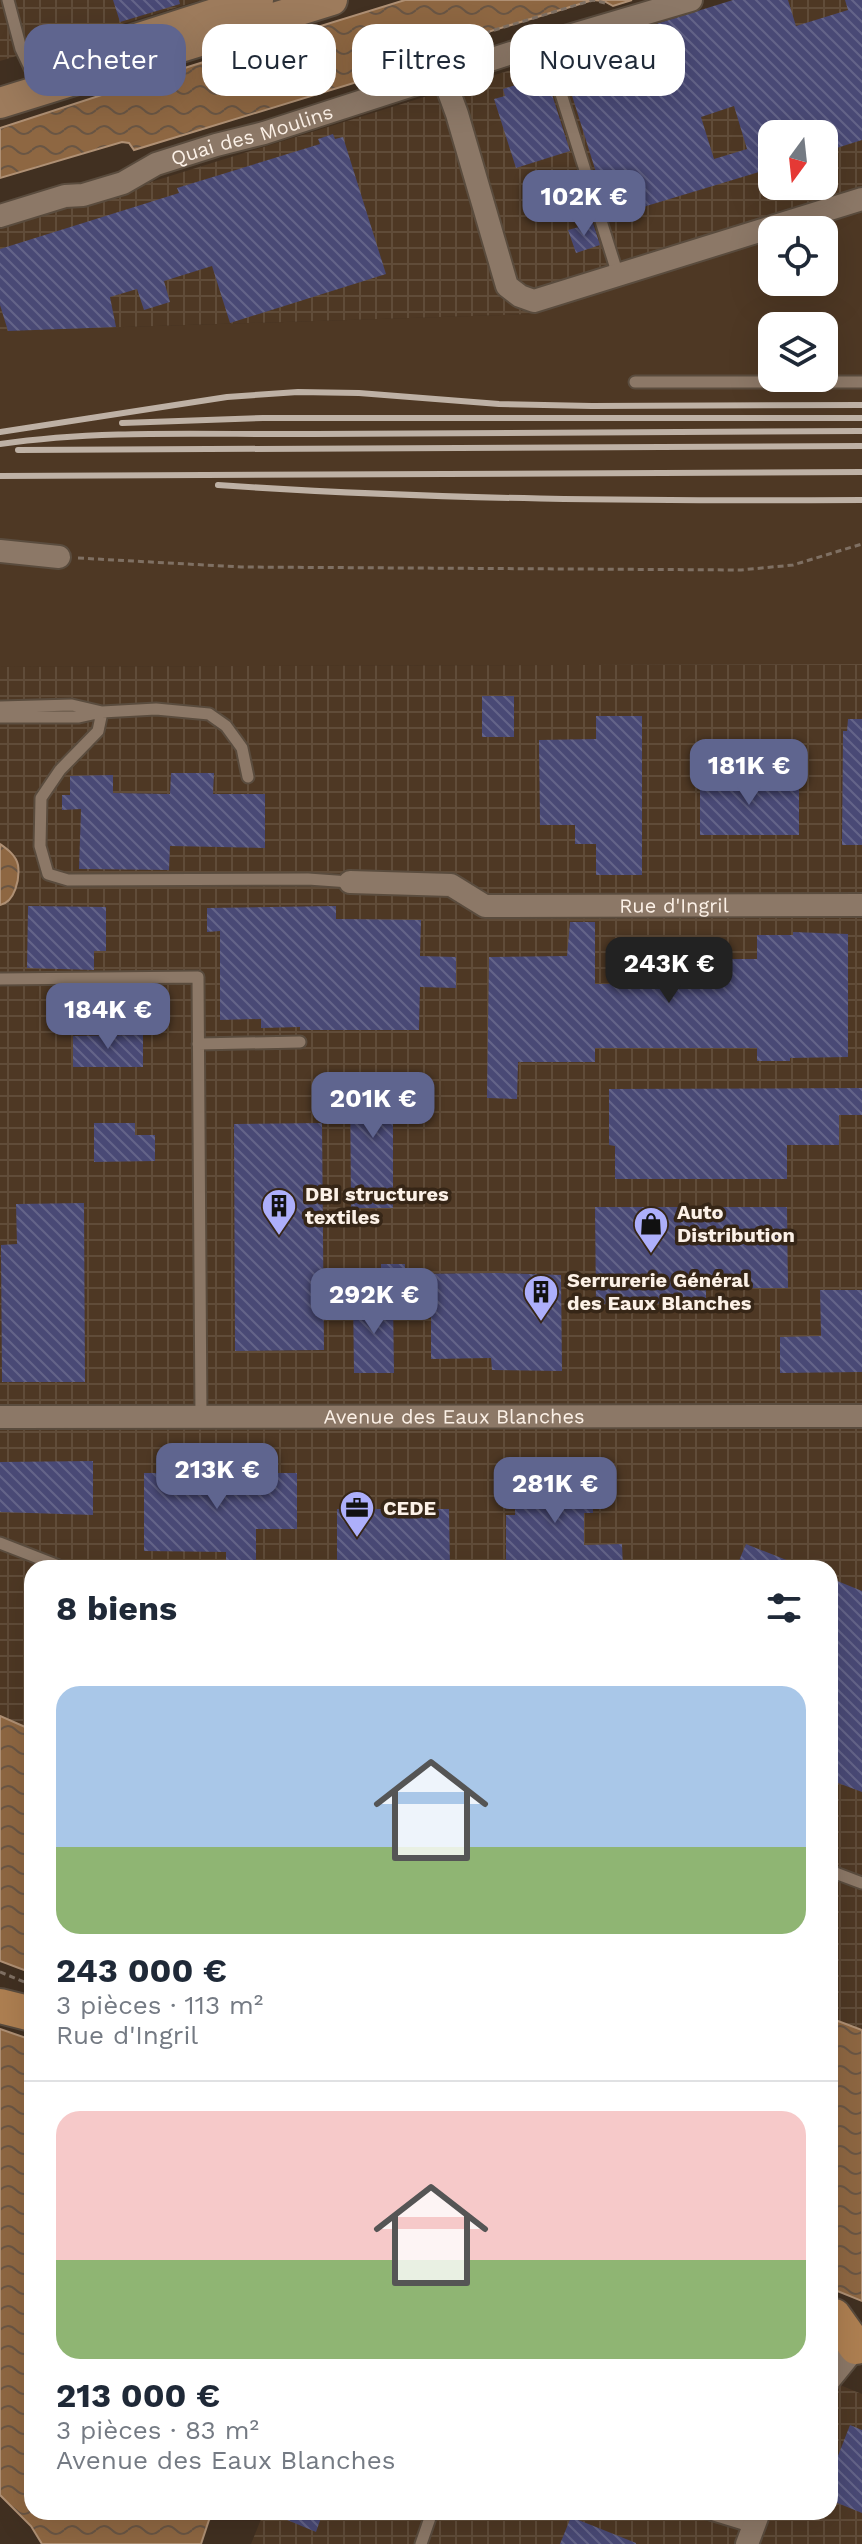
<!DOCTYPE html>
<html lang="fr">
<head>
<meta charset="utf-8">
<style>
	:root { --surface:#fff; --page:#f6f6f7; --text:#1f2937; --muted:#747a83; --line:#e0e1e3; --accent:#5f658f }
	body { margin:0; font-family:"Work Sans",sans-serif; background:var(--page); color:var(--text); height:100vh; display:flex; flex-direction:column; font-size:30px; white-space:nowrap }
	* { box-sizing:border-box; margin:0 }
	p { font-size:26px; color:var(--muted) }
	.icon { flex:none; width:44px; height:44px; fill:none; stroke:currentColor; stroke-width:2; stroke-linecap:round; stroke-linejoin:round }
	.map { position:relative; flex:1; overflow:hidden }
	.side { position:absolute; left:24px; top:1560px; width:814px; height:960px; display:flex; flex-direction:column; background:var(--surface); border-radius:24px; box-shadow:0 8px 32px #0002 }
	.side>* { flex:none }
	.top-card { position:absolute; left:24px; top:24px; width:814px; height:72px; display:flex; gap:16px }
	.needle { width:52px; rotate:195deg }
	.controls { position:absolute; left:758px; top:120px; display:grid; gap:16px }
	.controls a { display:grid; place-items:center; width:80px; height:80px; border-radius:16px; background:var(--surface); box-shadow:0 8px 32px #0002; font-size:40px }
	.price { position:absolute; translate:-50% -68px; padding:0 18px; border-radius:16px; background:var(--accent); color:#fff; font-size:26px; line-height:52px; filter:drop-shadow(0 2px 4px #0008) }
	.price::after { content:''; position:absolute; left:50%; top:48px; width:24px; height:18px; margin-left:-12px; background:inherit; clip-path:polygon(0 0,100% 0,50% 100%) }
	.price.active { background:#222; color:#fff }
	ul { padding:0; list-style:none }
	li { display:grid; align-content:center; gap:16px; height:424px; padding:0 32px }
	li+li { border-top:2px solid var(--line) }
	li span { display:grid; place-items:center; height:248px; border-radius:24px; color:#555 }
	li>.icon { margin-inline-start:auto }
	span .icon { width:144px; height:144px; fill:#fffc; stroke-width:1 }
	li b { font-size:34px }
	h2 { display:flex; justify-content:space-between; align-items:center; height:96px; padding:0 32px; font-size:34px }
	.tag { padding:0 28px; border-radius:24px; background:var(--surface); box-shadow:0 8px 32px #0002; font-size:28px; line-height:72px }
	.tag.active { background:var(--accent); color:#fff }
	.map>svg:first-child { display:block }
	.built { fill:#4e3824; fill-rule:evenodd }
	.industrial { fill:url(#industrial-grid); fill-rule:evenodd }
	.water { fill:url(#water-waves); stroke:#af9074; stroke-width:2 }
	.building { fill:url(#building-back-hatch); fill-rule:evenodd }
	.lines { fill:none; stroke-linecap:round; stroke-linejoin:round }
	.service-casing { stroke:#5a4c3e; stroke-width:15 }
	.minor-casing { stroke:#5a4c3e; stroke-width:26 }
	.secondary-casing { stroke:#5a4c3e; stroke-width:34 }
	.primary-casing { stroke:#5a4c3e; stroke-width:38 }
	.path { stroke:#7f7063; stroke-width:3; stroke-dasharray:6 4; stroke-linecap:butt }
	.service { stroke:#8c7867; stroke-width:11 }
	.minor { stroke:#8c7867; stroke-width:22 }
	.secondary { stroke:#9d7b5c; stroke-width:30 }
	.primary { stroke:#ae7f51; stroke-width:34 }
	.rail { stroke:#beb1a5; stroke-width:6 }
	.labels { text-anchor:middle; dominant-baseline:central; stroke-width:7; stroke-linejoin:round; paint-order:stroke }
	.street-label { font-size:20px; fill:#fcf1e7; stroke:#362617 }
	.poi-label { font-size:20px; font-weight:bold; fill:#fcf1e7; stroke:#362617; text-anchor:start }
</style>
</head>
<body>
<div class="map">
<svg width="862" height="2544" viewBox="0 0 862 2544">
	<defs>
		<pattern id="industrial-grid" width="8" height="8" patternUnits="userSpaceOnUse" patternTransform="scale(2)"><rect width="8" height="8" fill="#4e3824"/><path d="M0 4h8M4 0v8" fill="none" stroke="#604c39"/></pattern>
		<pattern id="water-waves" width="16" height="10" patternUnits="userSpaceOnUse" patternTransform="scale(2)"><rect width="16" height="10" fill="#8e6742"/><path d="M0 5q4-4 8 0t8 0" fill="none" stroke="#6a5644"/></pattern>
		<pattern id="building-back-hatch" width="6" height="6" patternUnits="userSpaceOnUse" patternTransform="scale(2)"><rect width="6" height="6" fill="#494975"/><path d="M-1 5l2 2M0 0l6 6M5-1l2 2" fill="none" stroke="#646489"/></pattern>
	</defs>
	<rect width="100%" height="100%" fill="#413021"/>
	<!-- built -->
	<path class="built" d="M 862,189 L 862,664 L 0,667 L 0,331 L 532,314 ZM 772,230 L 824,230 L 824,282 L 772,282 ZM 772,326 L 824,326 L 824,378 L 772,378 Z"/>
	<!-- industrial -->
	<path class="industrial" d="M 0,0 L 201,0 L 0,61 Z
		M 736,0 L 862,0 L 862,189 L 532,314 L 0,331 L 0,229 ZM 772,134 L 824,134 L 824,186 L 772,186 Z
		M 862,664 L 862,2030 L 830,2018 L 830,1568 L 32,1568 L 32,1730 L 0,1716 L 0,667 Z
		M 830,2381 L 862,2394 L 862,2544 L 251,2544 L 264,2512 L 830,2512 Z"/>
	<!-- water -->
	<path class="water" d="M 405,0 L 632,0 L 613,6 L 604,1 L 593,0 L 373,67 L 369,69 L 367,79 L 134,150 L 129,143 L 122,142 L 0,178 L 0,128 L 194,65 Z
		M 0,844 C 7,849 16,855 18,865 C 20,879 15,902 0,905 Z
		M 0,1716 L 32,1730 L 32,1973 L 0,1961 Z
		M 830,2018 L 862,2030 L 862,2301 L 830,2288 Z
		M 0,2029 L 32,2040 L 32,2512 L 217,2512 L 209,2520 L 201,2544 L 42,2544 L 31,2526 L 0,2495 Z"/>
	<!-- building -->
	<path class="building" d="M 113,0 L 179,0 L 180,4 L 120,22 Z
		M 733,0 L 788,0 L 796,26 L 848,10 L 845,0 L 862,0 L 862,140 L 824,152 L 824,134 L 772,134 L 772,168 L 610,217 L 559,54 ZM 734,106 L 747,149 L 714,159 L 701,117 Z
		M 537,78 L 540,85 L 548,82 L 570,151 L 516,168 L 494,99 L 505,96 L 503,89 Z
		M 333,134 L 335,139 L 343,137 L 386,274 L 230,323 L 212,266 L 164,281 L 170,302 L 144,310 L 137,289 L 110,297 L 116,327 L 8,331 L 0,305 L 0,249 L 179,193 L 177,188 L 320,144 L 318,139 Z
		M 593,223 L 600,245 L 576,253 L 568,230 Z
		M 482,696 L 514,696 L 514,737 L 482,737 Z
		M 596,716 L 642,716 L 642,875 L 596,875 L 596,844 L 575,844 L 575,825 L 540,825 L 539,740 L 596,739 Z
		M 848,719 L 862,719 L 862,845 L 842,845 L 843,731 L 847,731 Z
		M 171,773 L 214,773 L 213,794 L 265,794 L 265,848 L 170,846 L 169,870 L 79,869 L 81,809 L 62,810 L 62,795 L 70,795 L 70,776 L 113,775 L 113,793 L 170,794 Z
		M 700,779 L 799,780 L 799,835 L 700,835 Z
		M 28,906 L 106,907 L 106,951 L 94,951 L 94,970 L 27,968 Z
		M 336,906 L 336,919 L 421,920 L 420,956 L 456,957 L 456,988 L 420,987 L 419,1030 L 300,1030 L 300,1027 L 261,1028 L 261,1019 L 220,1020 L 220,931 L 207,932 L 207,908 Z
		M 570,922 L 595,922 L 595,984 L 669,984 L 668,959 L 757,959 L 757,935 L 793,935 L 793,932 L 848,934 L 848,1057 L 790,1058 L 790,1061 L 757,1061 L 757,1048 L 595,1048 L 595,1062 L 518,1062 L 517,1099 L 487,1098 L 489,957 L 567,956 Z
		M 143,1035 L 143,1067 L 73,1067 L 73,1036 Z
		M 350,1077 L 402,1077 L 403,1112 L 393,1112 L 393,1208 L 351,1208 Z
		M 862,1088 L 862,1115 L 839,1115 L 839,1145 L 787,1145 L 787,1179 L 615,1179 L 615,1146 L 609,1145 L 609,1089 Z
		M 94,1123 L 135,1123 L 135,1135 L 155,1135 L 155,1161 L 94,1162 Z
		M 322,1123 L 324,1350 L 235,1351 L 234,1124 Z
		M 84,1203 L 85,1382 L 2,1382 L 1,1245 L 17,1244 L 16,1204 Z
		M 595,1207 L 787,1207 L 788,1288 L 706,1288 L 706,1303 L 596,1304 Z
		M 381,1264 L 405,1264 L 405,1274 L 498,1273 L 561,1275 L 562,1371 L 492,1370 L 491,1358 L 431,1359 L 431,1294 L 381,1294 Z
		M 820,1290 L 862,1290 L 862,1372 L 780,1373 L 780,1337 L 821,1336 Z
		M 353,1298 L 393,1298 L 394,1373 L 354,1373 Z
		M 93,1461 L 93,1515 L 0,1512 L 0,1462 Z
		M 144,1473 L 297,1473 L 297,1529 L 256,1529 L 256,1561 L 226,1561 L 226,1552 L 144,1551 Z
		M 592,1474 L 593,1513 L 584,1513 L 584,1545 L 622,1544 L 623,1568 L 506,1568 L 506,1515 L 515,1515 L 515,1475 Z
		M 337,1509 L 449,1509 L 450,1568 L 337,1568 Z
		M 746,1544 L 804,1567 L 804,1568 L 736,1568 Z
		M 830,1578 L 862,1591 L 862,1792 L 830,1780 Z
		M 850,2425 L 862,2430 L 862,2513 L 830,2500 L 830,2459 L 836,2461 Z
		M 268,2512 L 323,2512 L 316,2532 Z
		M 571,2517 L 636,2543 L 636,2544 L 560,2544 Z"/>
	<g class="lines">
		<defs>
			<path id="service" d="M 8,0 L 21,49 L 32,72
				M 545,43 L 618,275
				M 635,382 L 862,382
				M 0,707 L 72,705 L 102,712 L 79,717 L 0,717
				M 248,777 L 242,748 L 226,726 L 209,714 L 156,709 L 102,712 L 98,731 L 60,770 L 41,798 L 40,846 L 48,874 L 68,880 L 308,879 L 350,882
				M 0,979 L 198,977 L 201,1417
				M 198,1044 L 300,1042
				M 0,1543 L 64,1568
				M 830,1871 L 862,1883
				M 704,2512 L 753,2527
				M 421,2544 L 432,2512"/>
			<g id="minor">
				<path d="M 443,76 L 457,114 L 507,286 L 520,296 L 534,301 L 862,199"/>
				<path id="s1" d="M 0,216 L 65,196 L 83,195 L 123,183 L 156,164 L 216,145 L 264,133 L 511,53 L 691,0"/>
				<path d="M 0,551 L 59,557"/>
				<path id="s2" d="M 350,882 L 451,885 L 485,906 L 862,905"/>
				<path id="s3" d="M 0,1417 L 862,1416"/>
				<path d="M 830,2379 L 856,2347"/>
				<path d="M 747,2544 L 759,2512"/>
			</g>
			<path id="secondary" d="M 111,47 L 258,0
				M 0,103 L 332,0"/>
			<path id="primary" d="M 0,2006 L 32,2014
				M 834,2316 L 856,2347"/>
		</defs>
		<!-- service casing -->
		<use href="#service" class="service-casing"/>
		<!-- minor casing -->
		<use href="#minor" class="minor-casing"/>
		<!-- secondary casing -->
		<use href="#secondary" class="secondary-casing"/>
		<!-- primary casing -->
		<use href="#primary" class="primary-casing"/>
		<!-- path -->
		<path class="path" d="M 367,78 L 369,69 L 373,67 L 593,0 L 609,4
			M 78,558 L 241,567 L 741,570 L 793,565 L 862,544
			M 0,1972 L 32,1985"/>
		<!-- service -->
		<use href="#service" class="service"/>
		<!-- minor -->
		<use href="#minor" class="minor"/>
		<!-- secondary -->
		<use href="#secondary" class="secondary"/>
		<!-- primary -->
		<use href="#primary" class="primary"/>
		<!-- rail -->
		<path class="rail" d="M 122,423 L 263,418 L 862,418
			M 0,432 L 227,397 L 298,392 L 359,393 L 499,404 L 592,406 L 862,405
			M 0,444 C 105,429 210,435 315,434 C 498,432 680,432 862,431
			M 18,450 L 862,446
			M 0,476 L 862,472
			M 218,485 C 433,500 647,501 862,500"/>
	</g>
	<!-- icons -->
	<defs>
		<symbol id="building-pin" viewBox="-11 -11 22 30"><path d="M0 17L-7.5 6A9.5 9.5 0 1 1 7.5 6Z" fill="#adaffb" stroke="#362617"/><path d="M-4-6H4V6H1V3H-1V6H-4ZM-2.5-4.3h1.7v1.8h-1.7ZM.8-4.3h1.7v1.8H.8ZM-2.5-1h1.7V.8h-1.7ZM.8-1h1.7V.8H.8Z" fill="#111"/></symbol>
		<symbol id="shop-pin" viewBox="-11 -11 22 30"><path d="M0 17L-7.5 6A9.5 9.5 0 1 1 7.5 6Z" fill="#adaffb" stroke="#362617"/><path d="M-5-2.5h2.3a2.7 3.5 0 0 1 5.4 0H5L5.5 6h-11ZM-1.5-2.5h3a1.5 2.3 0 0 0-3 0Z" fill="#111"/></symbol>
		<symbol id="office-pin" viewBox="-11 -11 22 30"><path d="M0 17L-7.5 6A9.5 9.5 0 1 1 7.5 6Z" fill="#adaffb" stroke="#362617"/><path d="M-6-3h4V-5.5h4V-3h4V5H-6ZM-1-4.5V-3h2v-1.5ZM-6 0V1H6V0Z" fill="#111"/></symbol>
	</defs>
	<g fill-rule="evenodd">
		<use href="#building-pin" x="259" y="1186" width="40" height="54"/>
		<use href="#shop-pin" x="631" y="1204" width="40" height="54"/>
		<use href="#building-pin" x="521" y="1272" width="40" height="54"/>
		<use href="#office-pin" x="337" y="1488" width="40" height="54"/>
	</g>
	<g class="labels">
		<!-- street labels -->
		<g class="street-label">
			<text stroke="none"><textPath href="#s1" startOffset="266">Quai des Moulins</textPath></text>
			<text stroke="none"><textPath href="#s2" startOffset="330">Rue d'Ingril</textPath></text>
			<text stroke="none"><textPath href="#s3" startOffset="454">Avenue des Eaux Blanches</textPath></text>
		</g>
		<!-- poi labels -->
		<g class="poi-label">
			<text x="305" y="1194">DBI structures<tspan x="305" dy="23">textiles</tspan></text>
			<text x="677" y="1212">Auto<tspan x="677" dy="23">Distribution</tspan></text>
			<text x="567" y="1280">Serrurerie Général<tspan x="567" dy="23">des Eaux Blanches</tspan></text>
			<text x="383" y="1508">CEDE</text>
		</g>
	</g>
</svg>
<div class="controls">
<a><svg class="needle" viewBox="-14 -14 28 28"><path d="M0-13l5 13h-10z" fill="#e53935"/><path d="M0 13l5-13h-10z" fill="#747a83"/></svg></a>
<a><svg class="icon" aria-label="locate" viewBox="0 0 24 24"><circle cx="12" cy="12" r="6"/><path d="M12 2v4M12 18v4M2 12h4M18 12h4"/></svg></a>
<a><svg class="icon" aria-label="layers" viewBox="0 0 24 24"><path d="M12 4l9 5-9 5-9-5zM3 14l9 5 9-5"/></svg></a>
</div>
<b class="price" style="left:584px;top:238px">102K €</b>
<b class="price" style="left:749px;top:807px">181K €</b>
<b class="price active" style="left:669px;top:1005px">243K €</b>
<b class="price" style="left:108px;top:1051px">184K €</b>
<b class="price" style="left:373px;top:1140px">201K €</b>
<b class="price" style="left:374px;top:1336px">292K €</b>
<b class="price" style="left:217px;top:1511px">213K €</b>
<b class="price" style="left:555px;top:1525px">281K €</b>
<div class="top-card">
<a class="tag active">Acheter</a>
<a class="tag">Louer</a>
<a class="tag">Filtres</a>
<a class="tag">Nouveau</a>
</div>
<section class="side">
<h2>8 biens<svg class="icon" aria-label="filters" viewBox="0 0 24 24"><path d="M4 7h16M4 17h16"/><circle cx="9" cy="7" r="2"/><circle cx="15" cy="17" r="2"/></svg></h2>
<ul>
<li><span style="background:linear-gradient(#a9c7e8 65%,#8fb573 0)"><svg class="icon" aria-label="home" viewBox="0 0 24 24"><path d="M3 11l9-7 9 7M6 9v11h12V9"/></svg></span><div><b>243 000 €</b><p>3 pièces · 113 m²</p><p>Rue d'Ingril</p></div></li>
<li><span style="background:linear-gradient(#f6c9c9 60%,#8fb573 0)"><svg class="icon" aria-label="home" viewBox="0 0 24 24"><path d="M3 11l9-7 9 7M6 9v11h12V9"/></svg></span><div><b>213 000 €</b><p>3 pièces · 83 m²</p><p>Avenue des Eaux Blanches</p></div></li>
</ul>
</section>
</div>
</body>
</html>
